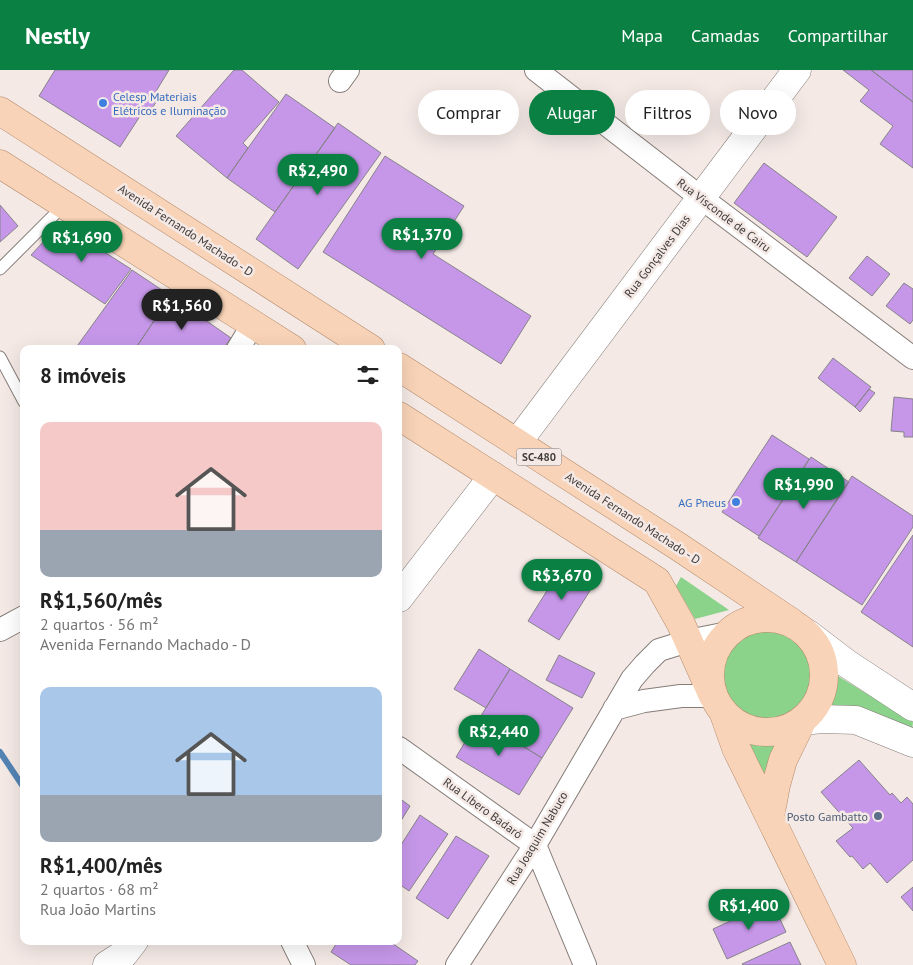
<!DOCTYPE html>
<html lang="pt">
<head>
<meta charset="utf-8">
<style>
	:root { --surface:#fff; --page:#f6f6f6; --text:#222; --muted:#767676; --accent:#0b8043 }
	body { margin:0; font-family:"PT Sans",sans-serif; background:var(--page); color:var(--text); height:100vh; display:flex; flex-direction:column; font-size:19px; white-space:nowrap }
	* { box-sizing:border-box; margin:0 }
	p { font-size:16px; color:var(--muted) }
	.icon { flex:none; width:28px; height:28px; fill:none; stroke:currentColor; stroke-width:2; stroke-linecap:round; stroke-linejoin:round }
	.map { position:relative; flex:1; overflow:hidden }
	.drawer { position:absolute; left:20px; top:275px; width:382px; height:600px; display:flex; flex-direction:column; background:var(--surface); border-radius:10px; box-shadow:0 5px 20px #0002 }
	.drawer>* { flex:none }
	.hud { position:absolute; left:418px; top:20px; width:420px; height:45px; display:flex; gap:10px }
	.price { position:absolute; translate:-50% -42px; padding:0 11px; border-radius:18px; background:var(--accent); color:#fff; font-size:16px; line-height:32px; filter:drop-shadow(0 1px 2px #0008) }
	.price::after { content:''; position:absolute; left:50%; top:30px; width:15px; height:11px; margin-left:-8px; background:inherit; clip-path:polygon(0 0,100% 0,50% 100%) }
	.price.on { background:#222; color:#fff }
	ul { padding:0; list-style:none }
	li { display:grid; align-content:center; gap:10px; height:265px; padding:0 20px }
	li span { display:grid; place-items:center; height:155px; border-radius:10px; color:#555 }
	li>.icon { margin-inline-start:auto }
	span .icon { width:90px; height:90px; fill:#fffc; stroke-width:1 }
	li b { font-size:21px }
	h2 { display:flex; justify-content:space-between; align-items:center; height:60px; padding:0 20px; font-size:21px }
	.tag { padding:0 18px; border-radius:22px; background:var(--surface); box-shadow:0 5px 20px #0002; font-size:18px; line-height:45px }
	.tag.on { background:var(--accent); color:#fff }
	header { display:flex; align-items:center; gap:30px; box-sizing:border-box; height:70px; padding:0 25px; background:var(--accent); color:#fff }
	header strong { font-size:24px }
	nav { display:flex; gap:28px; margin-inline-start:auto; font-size:18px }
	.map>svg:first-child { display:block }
	.green { fill:#8bd38b }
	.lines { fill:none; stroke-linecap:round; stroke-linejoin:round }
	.stream { stroke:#5484b4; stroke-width:6 }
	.building { fill:#c697e9; stroke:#87838b }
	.service-casing { stroke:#857c78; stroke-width:13 }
	.minor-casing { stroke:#857c78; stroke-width:24 }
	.tertiary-casing { stroke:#857c78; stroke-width:29 }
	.primary-casing { stroke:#b48b6c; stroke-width:29 }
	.service { stroke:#fff; stroke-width:11 }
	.minor { stroke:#fff; stroke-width:22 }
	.tertiary { stroke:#fff; stroke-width:28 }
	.primary { stroke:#f8d3b7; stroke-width:28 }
	.shop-dot { fill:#3f7fe0; stroke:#f4e9e5; stroke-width:2 }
	.service-dot { fill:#5c6f8a; stroke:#f4e9e5; stroke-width:2 }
	.labels { text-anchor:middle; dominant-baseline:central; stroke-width:5; stroke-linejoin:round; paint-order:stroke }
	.shield { fill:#f4e9e5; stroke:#76706d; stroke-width:1 }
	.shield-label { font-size:11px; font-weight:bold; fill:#403c3a }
	.shop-label { font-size:12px; fill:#366cbe; stroke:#f4e9e5; text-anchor:start }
	.street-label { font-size:12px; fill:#403c3a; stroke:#f4e9e5 }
	.service-label { font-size:12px; fill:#4e5e75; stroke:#f4e9e5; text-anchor:end }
</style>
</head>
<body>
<header>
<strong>Nestly</strong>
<nav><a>Mapa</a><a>Camadas</a><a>Compartilhar</a></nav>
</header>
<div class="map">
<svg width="913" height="895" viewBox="0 0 913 895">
	<rect width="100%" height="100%" fill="#f4e9e5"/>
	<!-- green -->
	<path class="green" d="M 681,507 L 729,540 L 695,549 L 676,516 Z
		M723 605a46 46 0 1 1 92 0a46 46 0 1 1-92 0Z
		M 833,603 L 913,652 L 912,661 C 885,648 859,631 828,636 L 833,611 Z
		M 786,671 L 768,728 L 742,673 C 759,677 770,675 786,671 Z"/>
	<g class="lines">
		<!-- stream -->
		<path class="stream" d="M 0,682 L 24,718"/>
	</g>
	<!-- building -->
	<path class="building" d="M 55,0 L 169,0 L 155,23 L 160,26 L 149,43 L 144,40 L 120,77 L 39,26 Z
		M 234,0 L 242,0 L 279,32 L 243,73 L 248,78 L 227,108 L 176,66 Z
		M 843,0 L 871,0 L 913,32 L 913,98 L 880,74 L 893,56 L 860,31 L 869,20 Z
		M 871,0 L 913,0 L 913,32 Z
		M 286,24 L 335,58 L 275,142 L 227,108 Z
		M 338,53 L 381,83 L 298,199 L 256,169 Z
		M 385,86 L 464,136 L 433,184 L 531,246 L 501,294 L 323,182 Z
		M 764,93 L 837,147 L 807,187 L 734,133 Z
		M 0,135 L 18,156 L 0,172 Z
		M 60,154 L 131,199 L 105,234 L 31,185 Z
		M 867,186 L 890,204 L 872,226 L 849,208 Z
		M 132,200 L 171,226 L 135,279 L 75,279 Z
		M 904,213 L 913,219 L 913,250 L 910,254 L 886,236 Z
		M 171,226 L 231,268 L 223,279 L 135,279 Z
		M 833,288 L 871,317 L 855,337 L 818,308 Z
		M 869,319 L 875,323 L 860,342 L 855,337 Z
		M 894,327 L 913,329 L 913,367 L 904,367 L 904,362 L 891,361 Z
		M 772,365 L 809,389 L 759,466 L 722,442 Z
		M 811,387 L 849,412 L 796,492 L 758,468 Z
		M 852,406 L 913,446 L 913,457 L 862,535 L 796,492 Z
		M 913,465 L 913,577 L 861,542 Z
		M 565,492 L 596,511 L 559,570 L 528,551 Z
		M 479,579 L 510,599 L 486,638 L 454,619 Z
		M 559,585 L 595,603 L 582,628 L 546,610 Z
		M 510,599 L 573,638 L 542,688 L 479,649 Z
		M 479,649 L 542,688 L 519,725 L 456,687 Z
		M 859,690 L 890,725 L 892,723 L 901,733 L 907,727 L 913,734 L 913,790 L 887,813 L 870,793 L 863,799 L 852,786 L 850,787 L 836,771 L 853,758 L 821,722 Z
		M 399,728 L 410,736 L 399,754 Z
		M 420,745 L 448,764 L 409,821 L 399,814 L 399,778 Z
		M 456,766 L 489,786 L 448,849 L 416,828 Z
		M 913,817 L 913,841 L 901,827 Z
		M 772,832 L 786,862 L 727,889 L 713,859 Z
		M 338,871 L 389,871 L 418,891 L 415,895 L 351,895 L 331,882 Z
		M 790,872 L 801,895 L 743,895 L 742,894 Z"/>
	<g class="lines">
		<defs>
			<path id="service" d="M 0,199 L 64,135
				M 0,287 L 24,332"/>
			<path id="minor" d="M 536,0 L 700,127 L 913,288
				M 340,11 L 348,0
				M 238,279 L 253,254
				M 0,560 L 24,547
				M 614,639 L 644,631 L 681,626 L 713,626
				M 399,678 L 535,775 L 585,895
				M 292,871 L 304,895
				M 457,895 L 535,775 L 632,609 L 645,594 L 659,580 L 688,571 L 728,563"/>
			<path id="tertiary" d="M 517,373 L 797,0
				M 399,528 L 493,406
				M 808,564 L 846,593 L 913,637
				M 802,651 L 822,649 L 856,650 L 913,673
				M 107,895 L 124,884 L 134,871"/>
			<path id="primary" d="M 0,41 L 371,279
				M 0,94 L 292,279
				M 399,297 L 679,477 L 791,552
				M 399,346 L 657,511 L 681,554 L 713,626
				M710 605a57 57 0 1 1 114 0a57 57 0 1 1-114 0Z
				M 724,644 L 736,678 L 842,895
				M 770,747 L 776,715 L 783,690 L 802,651"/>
		</defs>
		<!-- service casing -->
		<use href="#service" class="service-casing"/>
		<!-- minor casing -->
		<use href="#minor" class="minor-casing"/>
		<!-- tertiary casing -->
		<use href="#tertiary" class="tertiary-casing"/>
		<!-- primary casing -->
		<use href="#primary" class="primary-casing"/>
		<!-- service -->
		<use href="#service" class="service"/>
		<!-- minor -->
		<use href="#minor" class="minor"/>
		<!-- tertiary -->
		<use href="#tertiary" class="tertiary"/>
		<!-- primary -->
		<use href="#primary" class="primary"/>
	</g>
	<!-- markers -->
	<g class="shop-dot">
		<circle cx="103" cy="33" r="5"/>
		<circle cx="736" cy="432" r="5"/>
	</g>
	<circle class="service-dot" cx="878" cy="746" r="5"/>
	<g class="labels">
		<!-- shield labels -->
		<rect class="shield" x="516.5" y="378.5" width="45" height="17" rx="4"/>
		<g class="shield-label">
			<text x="539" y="387">SC-480</text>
		</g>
		<!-- shop labels -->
		<g class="shop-label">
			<text x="113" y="26">Celesp Materiais<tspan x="113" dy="14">Elétricos e Iluminação</tspan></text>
			<text x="726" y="432" text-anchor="end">AG Pneus</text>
		</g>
		<!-- street labels -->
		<g class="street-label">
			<text transform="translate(724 145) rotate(37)">Rua Visconde de Cairu</text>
			<text transform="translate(186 160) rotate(33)">Avenida Fernando Machado - D</text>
			<text transform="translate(657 186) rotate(-53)">Rua Gonçalves Dias</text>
			<text transform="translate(633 448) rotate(33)">Avenida Fernando Machado - D</text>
			<text transform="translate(483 738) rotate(36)">Rua Líbero Badaró</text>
			<text transform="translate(537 768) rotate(-59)">Rua Joaquim Nabuco</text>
		</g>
		<!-- service labels -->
		<g class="service-label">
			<text x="868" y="746">Posto Gambatto</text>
		</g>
	</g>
</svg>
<b class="price" style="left:318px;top:126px">R$2,490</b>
<b class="price" style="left:422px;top:190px">R$1,370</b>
<b class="price" style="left:82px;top:193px">R$1,690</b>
<b class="price on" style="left:182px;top:261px">R$1,560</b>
<b class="price" style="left:804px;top:440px">R$1,990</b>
<b class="price" style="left:562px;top:531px">R$3,670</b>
<b class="price" style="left:499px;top:687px">R$2,440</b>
<b class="price" style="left:749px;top:861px">R$1,400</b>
<div class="hud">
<a class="tag">Comprar</a>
<a class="tag on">Alugar</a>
<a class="tag">Filtros</a>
<a class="tag">Novo</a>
</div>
<section class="drawer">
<h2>8 imóveis<svg class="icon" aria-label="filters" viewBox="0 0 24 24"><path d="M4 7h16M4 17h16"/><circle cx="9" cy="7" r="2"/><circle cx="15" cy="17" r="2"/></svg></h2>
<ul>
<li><span style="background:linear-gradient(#f6c9c9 70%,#9aa5b1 0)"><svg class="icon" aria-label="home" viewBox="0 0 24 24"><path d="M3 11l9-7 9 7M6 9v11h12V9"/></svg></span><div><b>R$1,560/mês</b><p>2 quartos · 56 m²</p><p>Avenida Fernando Machado - D</p></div></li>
<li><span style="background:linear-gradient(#a9c7e8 70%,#9aa5b1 0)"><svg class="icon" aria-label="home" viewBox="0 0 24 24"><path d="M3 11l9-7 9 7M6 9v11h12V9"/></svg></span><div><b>R$1,400/mês</b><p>2 quartos · 68 m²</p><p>Rua João Martins</p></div></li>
</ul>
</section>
</div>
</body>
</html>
